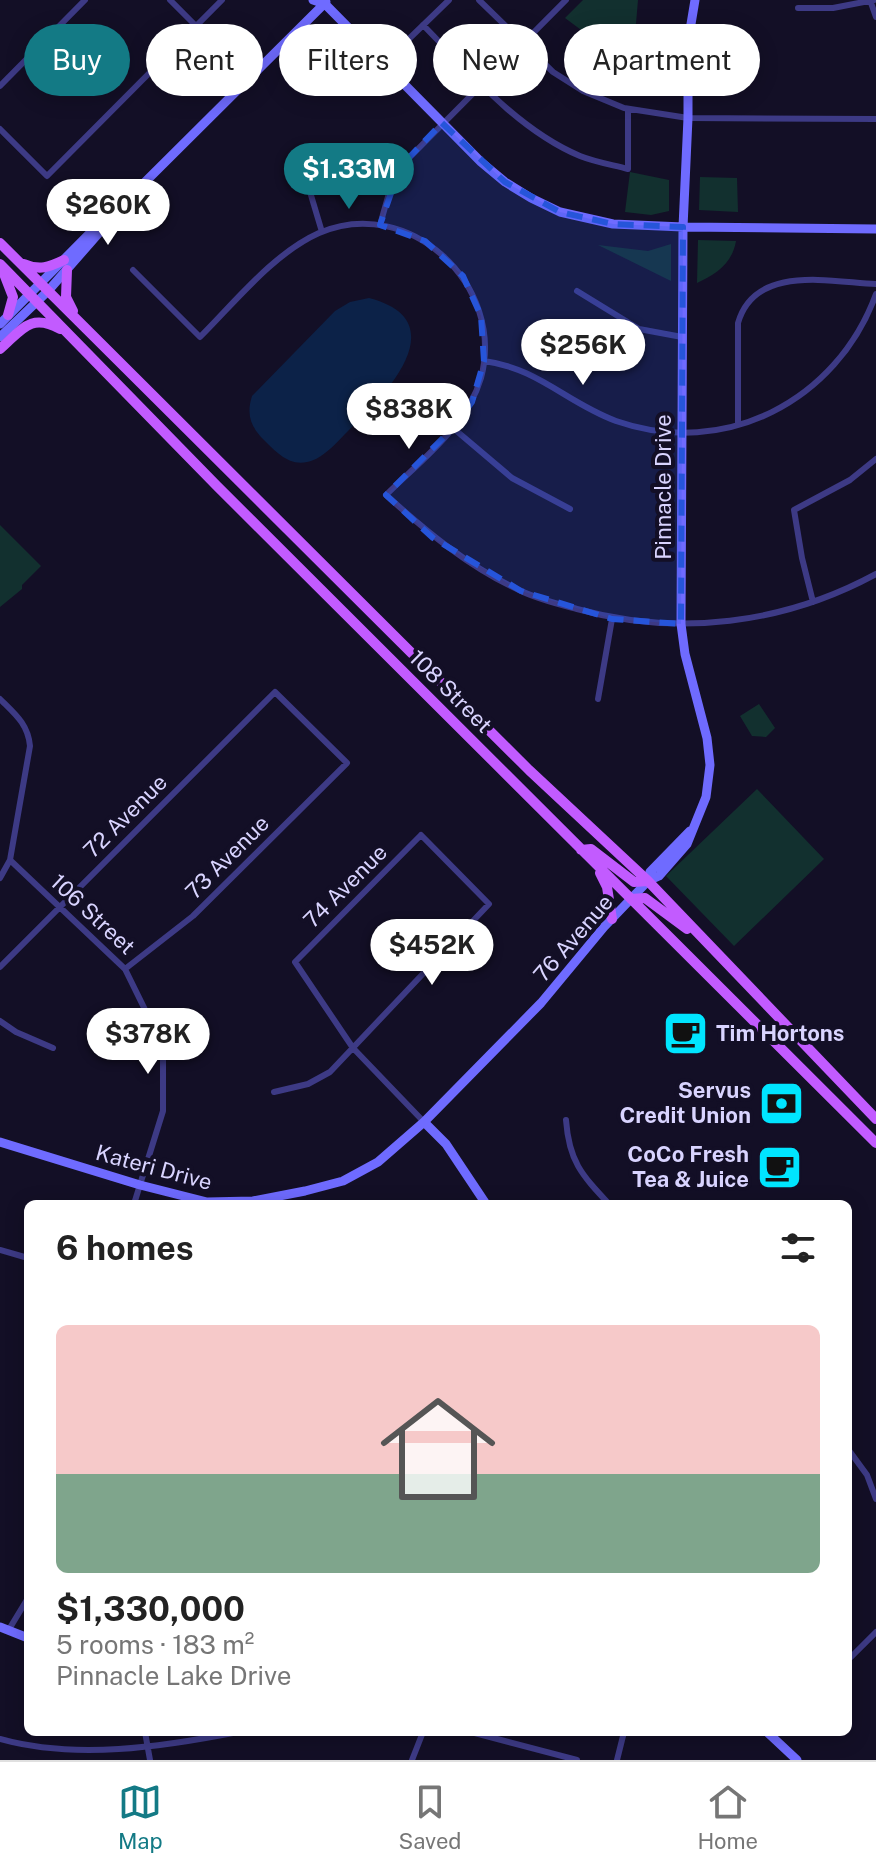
<!DOCTYPE html>
<html lang="en">
<head>
<meta charset="utf-8">
<style>
	:root { --surface:#fff; --page:#f6f6f6; --text:#222; --muted:#767676; --line:#e0e0e0; --accent:#137a85 }
	body { margin:0; font-family:"Public Sans",sans-serif; background:var(--page); color:var(--text); height:100vh; display:flex; flex-direction:column; font-size:30px; white-space:nowrap }
	* { box-sizing:border-box; margin:0 }
	p { font-size:26px; color:var(--muted) }
	.icon { flex:none; width:44px; height:44px; fill:none; stroke:currentColor; stroke-width:2; stroke-linecap:round; stroke-linejoin:round }
	.map { position:relative; flex:1; overflow:hidden }
	.details { position:absolute; left:24px; top:1200px; width:828px; height:536px; display:flex; flex-direction:column; background:var(--surface); border-radius:12px; box-shadow:0 4px 20px #0003 }
	.details>* { flex:none }
	.guide { position:absolute; left:24px; top:24px; width:828px; height:72px; display:flex; gap:16px }
	.price { position:absolute; translate:-50% -68px; padding:0 18px; border-radius:28px; background:#fff; color:#222; font-size:26px; line-height:52px; filter:drop-shadow(0 2px 4px #0008) }
	.price::after { content:''; position:absolute; left:50%; top:48px; width:24px; height:18px; margin-left:-12px; background:inherit; clip-path:polygon(0 0,100% 0,50% 100%) }
	.price.active { background:var(--accent); color:#fff }
	ul { padding:0; list-style:none }
	li { display:grid; align-content:center; gap:16px; height:424px; padding:0 32px }
	li+li { border-top:2px solid var(--line) }
	li span { display:grid; place-items:center; height:248px; border-radius:12px; color:#555 }
	li>.icon { margin-inline-start:auto }
	span .icon { width:144px; height:144px; fill:#fffc; stroke-width:1 }
	li b { font-size:34px }
	h2 { display:flex; justify-content:space-between; align-items:center; height:96px; padding:0 32px; font-size:34px }
	.pill { padding:0 28px; border-radius:36px; background:var(--surface); box-shadow:0 4px 20px #0003; font-size:28px; line-height:72px }
	.pill.active { background:var(--accent); color:#fff }
	.dock { display:flex; justify-content:space-around; align-items:center; height:112px; border-top:2px solid var(--line); background:var(--surface); font-size:22px; color:var(--muted) }
	.dock a { display:grid; justify-items:center; gap:4px }
	.dock .active { color:var(--accent) }
	.map>svg:first-child { display:block }
	.green { fill:#12302f }
	.water { fill:#0c2248 }
	.lines { fill:none; stroke-linecap:round; stroke-linejoin:round }
	.street { stroke:#3d3a85; stroke-width:6 }
	.secondary { stroke:#6f6bff; stroke-width:9 }
	.primary { stroke:#c25bff; stroke-width:10 }
	.marked { fill:#2655da; fill-opacity:0.2; stroke:#2655da; stroke-width:6; stroke-dasharray:16 10; stroke-linejoin:round }
	.labels { text-anchor:middle; dominant-baseline:central; stroke-width:8; stroke-linejoin:round; paint-order:stroke }
	.street-label { font-size:22px; fill:#d9d4ff; stroke:#130f26 }
	.poi-label { font-size:22px; font-weight:bold; fill:#d9d4ff; stroke:#130f26; text-anchor:end }
</style>
</head>
<body>
<div class="map">
<svg width="876" height="1760" viewBox="0 0 876 1760">
	<rect width="100%" height="100%" fill="#130f26"/>
	<!-- green -->
	<path class="green" d="M 583,0 L 638,0 L 633,59 L 604,47 L 565,18 Z
		M 630,172 L 669,180 L 669,211 L 651,215 L 625,212 Z
		M 700,177 L 737,178 L 738,212 L 699,210 Z
		M 698,240 L 736,241 C 732,264 716,274 697,283 Z
		M 671,244 L 671,281 L 598,245 L 648,251 Z
		M 0,525 L 41,566 L 22,585 L 22,589 L 0,607 Z
		M 759,704 L 775,728 L 766,737 L 752,736 L 740,716 Z
		M 757,789 L 824,859 L 734,946 L 666,876 Z"/>
	<!-- water -->
	<path class="water" d="M 369,298 C 454,320 390,390 355,424 C 342,436 325,459 307,462 C 289,466 276,452 264,440 C 251,427 246,415 252,396 L 335,311 L 350,302 Z"/>
	<g class="lines">
		<!-- street -->
		<path class="street" d="M 170,0 L 196,26
			M 479,0 L 553,72 L 583,91 L 624,108 L 688,118 L 876,119
			M 870,0 L 876,17
			M 798,8 L 833,8 L 874,0
			M 423,25 C 469,72 518,130 580,156 C 595,162 613,165 628,169 L 628,109
			M 383,64 L 449,0
			M 0,86 L 85,0
			M 0,129 L 47,176 L 222,0
			M 299,155 L 322,232
			M 380,225 L 391,186 L 400,167 L 566,0
			M 133,270 L 200,337 C 235,302 274,253 319,233 C 409,194 506,285 481,378 C 467,426 420,461 386,495 C 427,532 469,567 519,590 C 537,599 558,604 577,609 C 678,637 784,624 876,574
			M 577,291 L 639,329 L 682,337
			M 484,361 C 538,368 567,403 616,421 C 725,459 837,401 876,294
			M 738,425 L 738,323 C 755,264 830,282 876,284
			M 453,428 L 512,478 L 570,509
			M 813,602 L 802,558 L 794,510 L 850,480 L 876,459
			M 0,699 C 15,714 28,724 30,746 L 10,860 L 0,878
			M 598,699 L 612,619
			M 10,860 L 125,969 L 157,1034 L 163,1058 L 163,1111 L 134,1204
			M 0,967 L 275,692 L 347,763 L 193,916 L 125,969
			M 0,1021 L 16,1032 L 53,1048
			M 274,1092 L 308,1084 L 330,1072 L 489,904 L 421,835 L 295,962 L 353,1048 L 424,1122
			M 566,1120 C 569,1161 581,1174 609,1204
			M 0,1250 L 28,1258
			M 848,1449 L 867,1475 L 876,1499
			M 8,1631 L 28,1598
			M 848,1660 L 876,1632
			M 145,1732 L 150,1760
			M 471,1732 L 577,1760
			M 0,1739 C 75,1760 162,1747 238,1732
			M 412,1760 L 423,1732
			M 617,1760 L 624,1732"/>
		<!-- secondary -->
		<path class="secondary" d="M 313,0 L 325,4 L 481,162 L 505,182 L 531,198 L 560,212 L 613,224 L 683,227 L 876,229
			M 0,324 L 99,224
			M 0,337 L 48,291 L 134,193 L 326,2
			M 648,881 L 650,872 L 690,831
			M 424,1122 L 446,1144 L 486,1204
			M 0,1142 L 140,1185 L 207,1202 L 253,1201 L 305,1191 L 343,1181 L 378,1162 L 424,1122 L 541,1003 L 604,927 L 648,881 L 659,876 L 687,844 L 706,797 L 710,765 L 707,738 L 685,654 L 681,624 L 683,227 L 688,118 L 688,42 L 695,0
			M 0,1627 L 28,1638
			M 767,1732 L 797,1760"/>
		<!-- primary -->
		<path class="primary" d="M 0,243 L 529,770 L 648,881 L 876,1119
			M 0,264 L 217,486 L 876,1143
			M 24,264 C 40,271 49,267 64,260
			M 67,270 L 66,297 L 73,311
			M 3,271 L 13,297 L 8,315
			M 0,349 C 21,331 30,312 60,329
			M 581,850 L 591,849 L 634,882 L 648,881
			M 600,873 L 607,887 L 612,919
			M 631,899 L 645,898 L 687,929"/>
	</g>
	<!-- marked area -->
	<path class="marked" d="M 442,123 L 505,182 L 560,212 L 613,224 L 683,227 L 681,624 L 612,619 L 521,591 L 433,538 L 386,495 L 453,428 L 472,402 L 484,361 L 481,316 L 463,276 L 425,241 L 380,225 L 400,167 Z"/>
	<!-- icons -->
	<defs>
		<symbol id="cafe-square" viewBox="-11 -11 22 22"><rect x="-9" y="-9" width="18" height="18" rx="4" fill="#00e5ff" stroke="#130f26"/><path d="M-5.5-4.5H6V0H3Q3 3.5 0 3.5H-2.5Q-5.5 3.5-5.5 0ZM3-3.2v2h1.7v-2ZM-6 4.5H4V6H-6Z" fill="#111"/></symbol>
		<symbol id="bank-square" viewBox="-11 -11 22 22"><rect x="-9" y="-9" width="18" height="18" rx="4" fill="#00e5ff" stroke="#130f26"/><path d="M-6-4H6V4H-6ZM0-2.3a2.3 2.3 0 1 0 0 4.6a2.3 2.3 0 1 0 0-4.6Z" fill="#111"/></symbol>
	</defs>
	<g fill-rule="evenodd">
		<use href="#cafe-square" x="660" y="1008" width="51" height="51"/>
		<use href="#bank-square" x="756" y="1078" width="51" height="51"/>
		<use href="#cafe-square" x="754" y="1142" width="51" height="51"/>
	</g>
	<g class="labels">
		<!-- street labels -->
		<g class="street-label">
			<text transform="translate(663 487) rotate(-90)">Pinnacle Drive</text>
			<text transform="translate(451 691) rotate(45)">108 Street</text>
			<text transform="translate(125 816) rotate(-45)">72 Avenue</text>
			<text transform="translate(227 857) rotate(-45)">73 Avenue</text>
			<text transform="translate(345 886) rotate(-45)">74 Avenue</text>
			<text transform="translate(93 914) rotate(43)">106 Street</text>
			<text transform="translate(573 938) rotate(-49)">76 Avenue</text>
			<text transform="translate(154 1167) rotate(15)">Kateri Drive</text>
		</g>
		<!-- poi labels -->
		<g class="poi-label">
			<text x="716" y="1033" text-anchor="start">Tim Hortons</text>
			<text x="751" y="1090">Servus<tspan x="751" dy="25">Credit Union</tspan></text>
			<text x="749" y="1154">CoCo Fresh<tspan x="749" dy="25">Tea &amp; Juice</tspan></text>
		</g>
	</g>
</svg>
<b class="price active" style="left:349px;top:211px">$1.33M</b>
<b class="price" style="left:108px;top:247px">$260K</b>
<b class="price" style="left:583px;top:387px">$256K</b>
<b class="price" style="left:409px;top:451px">$838K</b>
<b class="price" style="left:432px;top:987px">$452K</b>
<b class="price" style="left:148px;top:1076px">$378K</b>
<div class="guide">
<a class="pill active">Buy</a>
<a class="pill">Rent</a>
<a class="pill">Filters</a>
<a class="pill">New</a>
<a class="pill">Apartment</a>
</div>
<section class="details">
<h2>6 homes<svg class="icon" aria-label="filters" viewBox="0 0 24 24"><path d="M4 7h16M4 17h16"/><circle cx="9" cy="7" r="2"/><circle cx="15" cy="17" r="2"/></svg></h2>
<ul>
<li><span style="background:linear-gradient(#f6c9c9 60%,#7fa58c 0)"><svg class="icon" aria-label="home" viewBox="0 0 24 24"><path d="M3 11l9-7 9 7M6 9v11h12V9"/></svg></span><div><b>$1,330,000</b><p>5 rooms · 183 m²</p><p>Pinnacle Lake Drive</p></div></li>
</ul>
</section>
</div>
<nav class="dock">
<a class="active"><svg class="icon" aria-label="map" viewBox="0 0 24 24"><path d="M3 6l6-2 6 2 6-2v14l-6 2-6-2-6 2zM9 4v14M15 6v14"/></svg>Map</a>
<a><svg class="icon" aria-label="saved" viewBox="0 0 24 24"><path d="M7 4h10v16l-5-4-5 4z"/></svg>Saved</a>
<a><svg class="icon" aria-label="home" viewBox="0 0 24 24"><path d="M3 11l9-7 9 7M6 9v11h12V9"/></svg>Home</a>
</nav>
</body>
</html>
